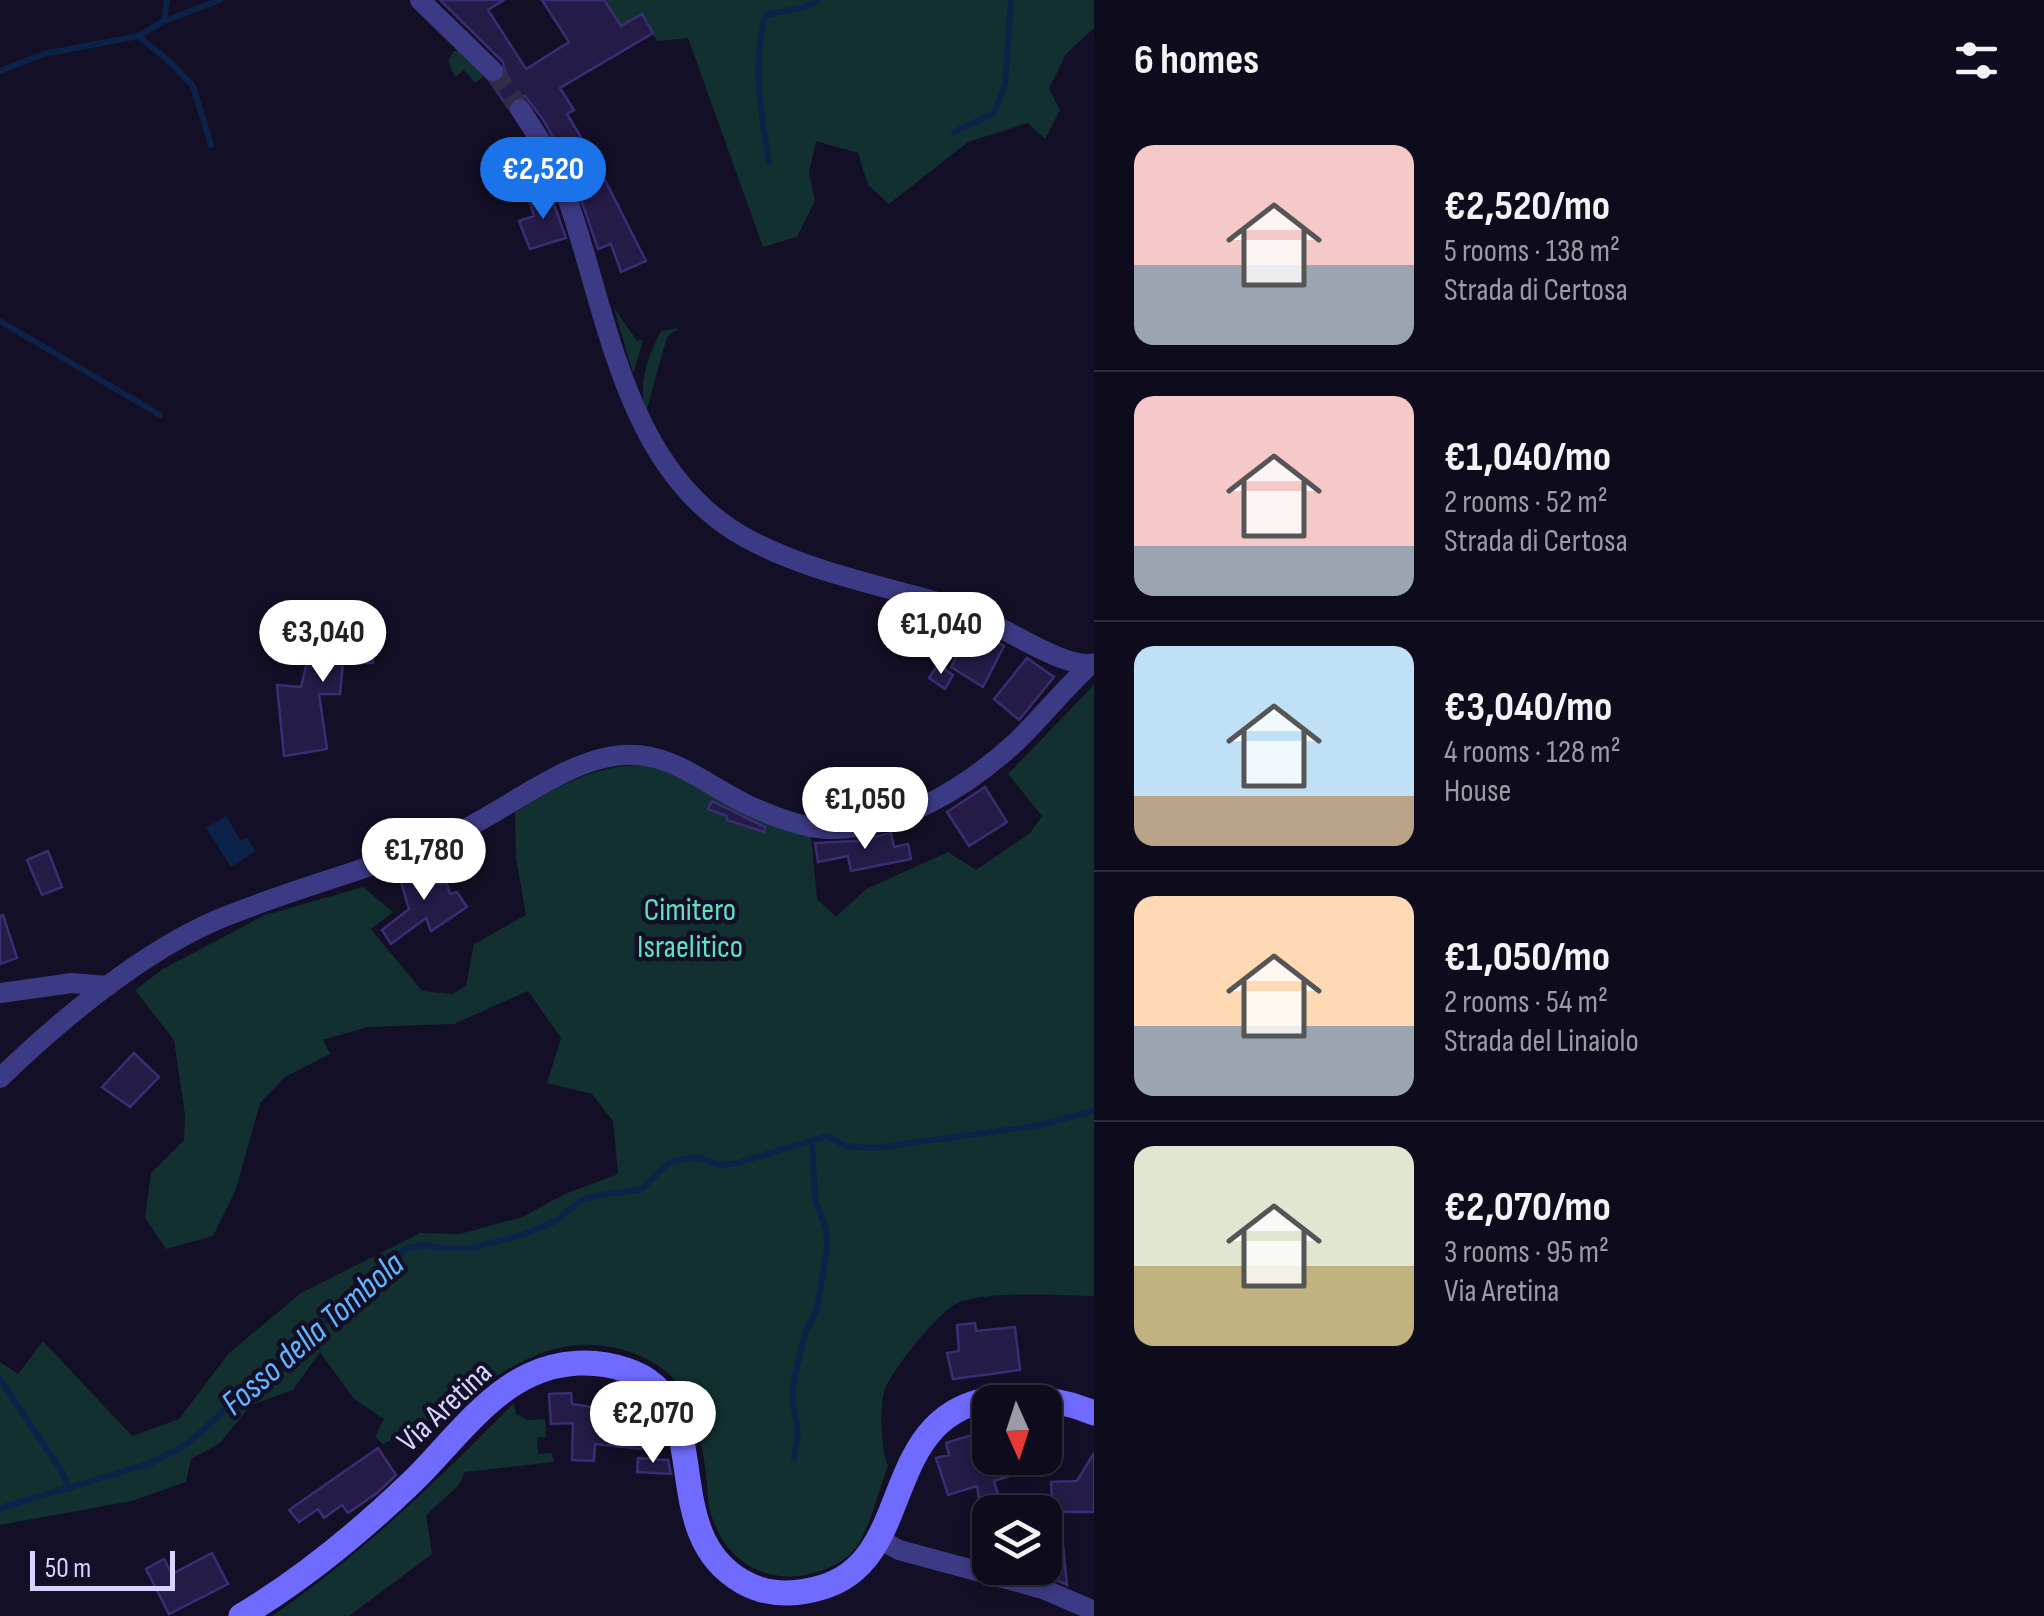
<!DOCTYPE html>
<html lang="en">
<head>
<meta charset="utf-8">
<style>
	:root { --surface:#0e0b1c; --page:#1c1929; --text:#f1f3f6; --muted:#9b9ba3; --line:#2e2b3b; --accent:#1a73e8 }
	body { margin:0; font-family:"Sofia Sans Condensed",sans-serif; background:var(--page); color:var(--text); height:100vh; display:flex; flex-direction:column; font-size:38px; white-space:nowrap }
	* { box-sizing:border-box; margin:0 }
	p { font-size:32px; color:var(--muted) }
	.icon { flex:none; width:55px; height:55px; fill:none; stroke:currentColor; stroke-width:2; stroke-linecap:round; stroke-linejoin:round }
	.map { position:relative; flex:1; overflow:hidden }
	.drawer { display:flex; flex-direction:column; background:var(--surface); width:950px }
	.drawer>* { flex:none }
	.needle { width:65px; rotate:177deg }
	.controls { position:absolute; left:972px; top:1385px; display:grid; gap:20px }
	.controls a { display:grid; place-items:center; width:90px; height:90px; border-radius:20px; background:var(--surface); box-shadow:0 5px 15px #0003,0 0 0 2px var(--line); font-size:50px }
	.scale { position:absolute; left:30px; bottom:25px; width:145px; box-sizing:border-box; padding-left:10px; border:5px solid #d9d4ff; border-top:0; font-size:28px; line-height:35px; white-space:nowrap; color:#d9d4ff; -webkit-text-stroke:8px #130f26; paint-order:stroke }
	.price { position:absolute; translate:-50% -85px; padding:0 22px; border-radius:35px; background:#fff; color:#222; font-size:32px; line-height:65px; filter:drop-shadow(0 2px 5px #0008) }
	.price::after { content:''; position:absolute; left:50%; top:60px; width:30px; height:22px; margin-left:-15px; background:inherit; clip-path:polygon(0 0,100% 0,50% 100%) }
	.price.active { background:var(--accent); color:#fff }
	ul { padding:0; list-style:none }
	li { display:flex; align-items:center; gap:30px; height:250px; padding:0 40px }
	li+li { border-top:2px solid var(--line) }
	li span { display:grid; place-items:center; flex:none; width:280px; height:200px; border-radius:20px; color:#555 }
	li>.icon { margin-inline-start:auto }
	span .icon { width:120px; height:120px; fill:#fffc; stroke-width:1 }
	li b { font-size:42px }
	h2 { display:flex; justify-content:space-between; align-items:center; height:120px; padding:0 40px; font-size:42px }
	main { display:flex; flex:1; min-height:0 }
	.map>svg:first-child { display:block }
	.green { fill:#12302f }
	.water { fill:#0c2248 }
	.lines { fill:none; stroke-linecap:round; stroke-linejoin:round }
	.stream { stroke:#0c2248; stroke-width:6 }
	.building { fill:#241b47; stroke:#3b2d73; stroke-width:2.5 }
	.street-tunnel { stroke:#312d47; stroke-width:20; stroke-dasharray:20 10; stroke-linecap:butt }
	.street { stroke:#3d3a85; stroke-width:20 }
	.secondary { stroke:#6f6bff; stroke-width:25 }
	.labels { text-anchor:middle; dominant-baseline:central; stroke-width:9; stroke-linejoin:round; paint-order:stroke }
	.park-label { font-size:32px; fill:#5fe0c0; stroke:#130f26 }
	.street-label { font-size:32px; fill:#d9d4ff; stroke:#130f26 }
	.water-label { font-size:35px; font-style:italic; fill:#62b6ff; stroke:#130f26 }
</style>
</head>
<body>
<main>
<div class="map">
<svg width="1094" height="1616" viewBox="0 0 1094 1616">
	<rect width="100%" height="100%" fill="#130f26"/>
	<!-- green -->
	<path class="green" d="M 604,0 L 1094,0 L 1094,28 L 1066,54 L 1049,89 L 1060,110 L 1045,139 L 1028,123 L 968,142 L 889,204 L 868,185 L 858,153 L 816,141 L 809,173 L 815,201 L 797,237 L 763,247 L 688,38 L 657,41 L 641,15 L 621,26 Z
		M 454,51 L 460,51 L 484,76 L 475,83 L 464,70 L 455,77 L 448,61 Z
		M 614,308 L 637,341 L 643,340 L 633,374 Z
		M 679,328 L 667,337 L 646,412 C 638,384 647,357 661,331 Z
		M 1094,685 L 1094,1296 C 1065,1295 977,1290 954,1305 C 936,1316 893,1368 885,1389 C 879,1405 881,1450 888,1466 C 878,1491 872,1522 858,1545 C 848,1560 831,1568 814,1573 C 772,1585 732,1566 715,1525 C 707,1508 708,1491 706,1473 C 702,1446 697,1417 684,1393 C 670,1368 642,1354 616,1348 C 541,1331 489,1384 431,1420 C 416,1429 399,1436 383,1444 L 375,1437 L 384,1419 L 354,1399 L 320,1352 L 293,1390 L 251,1405 L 220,1443 L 191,1459 L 186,1482 L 132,1501 L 0,1525 L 0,1362 L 18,1374 L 43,1341 L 132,1436 L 179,1419 L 229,1353 L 301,1293 L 420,1233 L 460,1234 L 522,1217 L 565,1194 L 618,1174 L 613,1121 L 592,1094 L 547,1083 L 561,1038 L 528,991 L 454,1024 L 368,1027 L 323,1040 L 330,1054 L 285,1077 L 260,1103 L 236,1189 L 213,1236 L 166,1249 L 145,1218 L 151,1173 L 184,1140 L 185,1115 L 174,1040 L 135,990 L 163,969 L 265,915 L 363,887 L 393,912 L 371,929 L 422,991 L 452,994 L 466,986 L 474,944 L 526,915 L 516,858 L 515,812 C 557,786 603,761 652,766 L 811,833 L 817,899 L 836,917 L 866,889 L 948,852 L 976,870 L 1030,833 L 1042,816 L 1008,774 Z
		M 514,1403 L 516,1414 L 528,1420 L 545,1419 L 546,1437 L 537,1438 L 538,1454 L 552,1453 L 554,1462 L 465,1472 L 458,1486 L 426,1515 L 432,1554 L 349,1616 L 272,1616 C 361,1555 438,1480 514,1403 Z"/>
	<!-- water -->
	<path class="water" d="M 226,816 L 241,841 L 247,838 L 256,851 L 231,867 L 206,828 Z"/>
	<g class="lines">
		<!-- stream -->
		<path class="stream" d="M 164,21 L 167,0
			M 138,36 L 164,21 L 220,0
			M 0,71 L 44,54 L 138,36 L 169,61 L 193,86 L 211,145
			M 954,132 L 994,113 L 1005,85 L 1011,0
			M 769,162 C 761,113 752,66 765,16 C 783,9 804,11 818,0
			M 0,321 L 160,415
			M 0,1379 L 63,1473 L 69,1490
			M 794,1458 L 798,1433 L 793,1403 L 793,1384 L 805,1334 L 817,1309 L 827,1248 L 826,1229 L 815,1199 L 812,1140
			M 0,1508 L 151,1463 L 186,1445 L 335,1312 L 364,1279 L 405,1249 L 425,1245 L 439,1248 L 472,1248 L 522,1235 L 556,1221 L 581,1200 L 604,1194 L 641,1190 L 668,1163 L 684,1159 L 698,1158 L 722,1165 L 737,1163 L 827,1136 L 846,1146 L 874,1148 L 1036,1126 L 1094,1111"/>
	</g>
	<!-- building -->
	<path class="building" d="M 440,0 L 504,0 L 488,10 L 526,69 L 569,42 L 542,0 L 604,0 L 621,26 L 642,14 L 653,33 L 560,88 L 574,110 L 567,114 L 596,162 L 646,261 L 621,272 L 611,244 L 598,249 L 572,173 L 544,121 L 525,96 L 513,97 L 507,106 L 492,84 L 502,81 L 506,75 L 503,62 Z
		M 544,184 L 547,184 L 566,238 L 530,249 L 519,221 L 534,216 L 530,203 L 539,200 L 537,193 L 545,190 Z
		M 341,613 L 377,615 L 373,663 L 343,663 L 340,694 L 319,694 L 327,749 L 284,756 L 277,685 L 301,687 L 308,658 L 334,659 Z
		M 971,629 L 1004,646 L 983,687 L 951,667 Z
		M 1027,658 L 1054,677 L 1019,720 L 994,699 Z
		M 938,665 L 953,675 L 945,689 L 929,678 Z
		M 985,787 L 1007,822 L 969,846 L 947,812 Z
		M 712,801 L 765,827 L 764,832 L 727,820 L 727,816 L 708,809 Z
		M 891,833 L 894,847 L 908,844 L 911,859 L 851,871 L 848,856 L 818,862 L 815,843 L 857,841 Z
		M 48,851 L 62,887 L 42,895 L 27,860 Z
		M 428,860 L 436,884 L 447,884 L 450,894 L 457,892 L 467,907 L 431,931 L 426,918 L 391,944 L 382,930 L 409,909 L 400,879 L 410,877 L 407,868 Z
		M 3,915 L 17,958 L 0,964 L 0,916 Z
		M 134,1053 L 159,1077 L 130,1107 L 102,1087 Z
		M 975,1323 L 976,1331 L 1015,1327 L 1020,1370 L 953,1379 L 947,1353 L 959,1351 L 957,1325 Z
		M 571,1393 L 572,1404 L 647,1415 L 641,1449 L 595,1444 L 594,1461 L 572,1460 L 573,1423 L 551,1424 L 549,1394 Z
		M 990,1429 L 990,1458 L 1008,1458 L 1013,1475 L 994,1481 L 1003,1512 L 981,1512 L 977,1486 L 948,1495 L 936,1458 L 949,1455 L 946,1443 Z
		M 378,1448 L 396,1475 L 377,1493 L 348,1513 L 342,1505 L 324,1518 L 318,1509 L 299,1522 L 289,1510 Z
		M 1094,1453 L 1094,1512 L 1060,1512 L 1052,1505 L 1051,1482 L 1077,1481 Z
		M 638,1458 L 668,1460 L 671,1474 L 637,1472 Z
		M 1062,1535 L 1067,1585 L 1050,1577 L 1049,1569 L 1045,1570 L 1045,1539 Z
		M 212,1553 L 228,1584 L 169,1614 L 146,1569 L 164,1559 L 172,1574 Z"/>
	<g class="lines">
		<!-- street-tunnel -->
		<path class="street-tunnel" d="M 493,71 L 520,109"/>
		<!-- street -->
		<path class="street" d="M 420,0 L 493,71
			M 520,109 C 537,135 554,160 564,189 C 608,309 622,470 746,538 C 811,573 885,586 955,607 C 990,617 1065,672 1094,663
			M 0,993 L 72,983 L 108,986
			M 0,1078 C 60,1020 143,951 219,919 C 296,887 378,868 454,834 C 506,811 567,758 624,755 C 673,752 707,786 748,805 C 772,816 802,828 828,829 C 897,831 967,787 1016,742 C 1041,718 1063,690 1089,666
			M 879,1539 L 899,1550 L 1043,1589 L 1094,1611"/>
		<!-- secondary -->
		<path class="secondary" d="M 241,1616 C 303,1579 361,1531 413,1481 C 449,1446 484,1396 530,1375 C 560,1361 595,1359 626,1370 C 721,1401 653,1531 743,1582 C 768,1596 797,1595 823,1587 C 916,1559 878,1419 990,1399 C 1025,1394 1062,1400 1094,1413"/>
	</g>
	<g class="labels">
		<!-- park labels -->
		<g class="park-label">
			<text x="690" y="910">Cimitero<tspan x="690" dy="37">Israelitico</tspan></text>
		</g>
		<!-- street labels -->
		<g class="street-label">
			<text transform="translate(445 1407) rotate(-43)">Via Aretina</text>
		</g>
		<!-- water labels -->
		<g class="water-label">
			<text transform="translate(313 1334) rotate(-41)">Fosso della Tombola</text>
		</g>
	</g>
</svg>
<div class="controls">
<a><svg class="needle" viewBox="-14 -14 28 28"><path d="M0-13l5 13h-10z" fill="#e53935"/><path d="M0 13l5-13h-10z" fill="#9b9ba3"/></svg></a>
<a><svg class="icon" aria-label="layers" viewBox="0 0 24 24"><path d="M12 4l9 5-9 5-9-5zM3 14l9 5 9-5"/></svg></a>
</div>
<div class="scale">50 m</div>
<b class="price active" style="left:543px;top:222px">€2,520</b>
<b class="price" style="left:941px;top:677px">€1,040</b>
<b class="price" style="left:323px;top:685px">€3,040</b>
<b class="price" style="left:865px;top:852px">€1,050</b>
<b class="price" style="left:424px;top:903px">€1,780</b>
<b class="price" style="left:653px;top:1466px">€2,070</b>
</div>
<section class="drawer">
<h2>6 homes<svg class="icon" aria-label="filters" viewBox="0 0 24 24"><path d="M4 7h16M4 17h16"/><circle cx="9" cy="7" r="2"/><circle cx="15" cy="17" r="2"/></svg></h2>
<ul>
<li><span style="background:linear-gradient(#f6c9c9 60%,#9aa5b1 0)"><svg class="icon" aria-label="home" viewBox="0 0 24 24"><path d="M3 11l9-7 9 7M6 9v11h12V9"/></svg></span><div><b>€2,520/mo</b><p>5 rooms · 138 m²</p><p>Strada di Certosa</p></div></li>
<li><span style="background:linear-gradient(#f6c9c9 75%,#9aa5b1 0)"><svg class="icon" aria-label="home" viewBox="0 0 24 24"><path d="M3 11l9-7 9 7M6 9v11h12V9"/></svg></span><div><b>€1,040/mo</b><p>2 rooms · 52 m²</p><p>Strada di Certosa</p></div></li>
<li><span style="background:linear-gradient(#bfe0f5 75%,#b9a48a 0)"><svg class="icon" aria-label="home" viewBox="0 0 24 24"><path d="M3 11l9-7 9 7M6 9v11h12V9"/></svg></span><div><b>€3,040/mo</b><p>4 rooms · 128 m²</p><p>House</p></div></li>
<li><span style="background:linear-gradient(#ffd9b3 65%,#9aa5b1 0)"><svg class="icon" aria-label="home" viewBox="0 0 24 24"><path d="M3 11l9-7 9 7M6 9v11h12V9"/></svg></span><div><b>€1,050/mo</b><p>2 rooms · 54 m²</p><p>Strada del Linaiolo</p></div></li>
<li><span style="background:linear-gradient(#dfe7d0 60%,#c2b280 0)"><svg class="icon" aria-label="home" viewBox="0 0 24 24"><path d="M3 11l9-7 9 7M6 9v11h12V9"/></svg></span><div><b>€2,070/mo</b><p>3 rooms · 95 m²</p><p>Via Aretina</p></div></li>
</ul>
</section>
</main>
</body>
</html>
